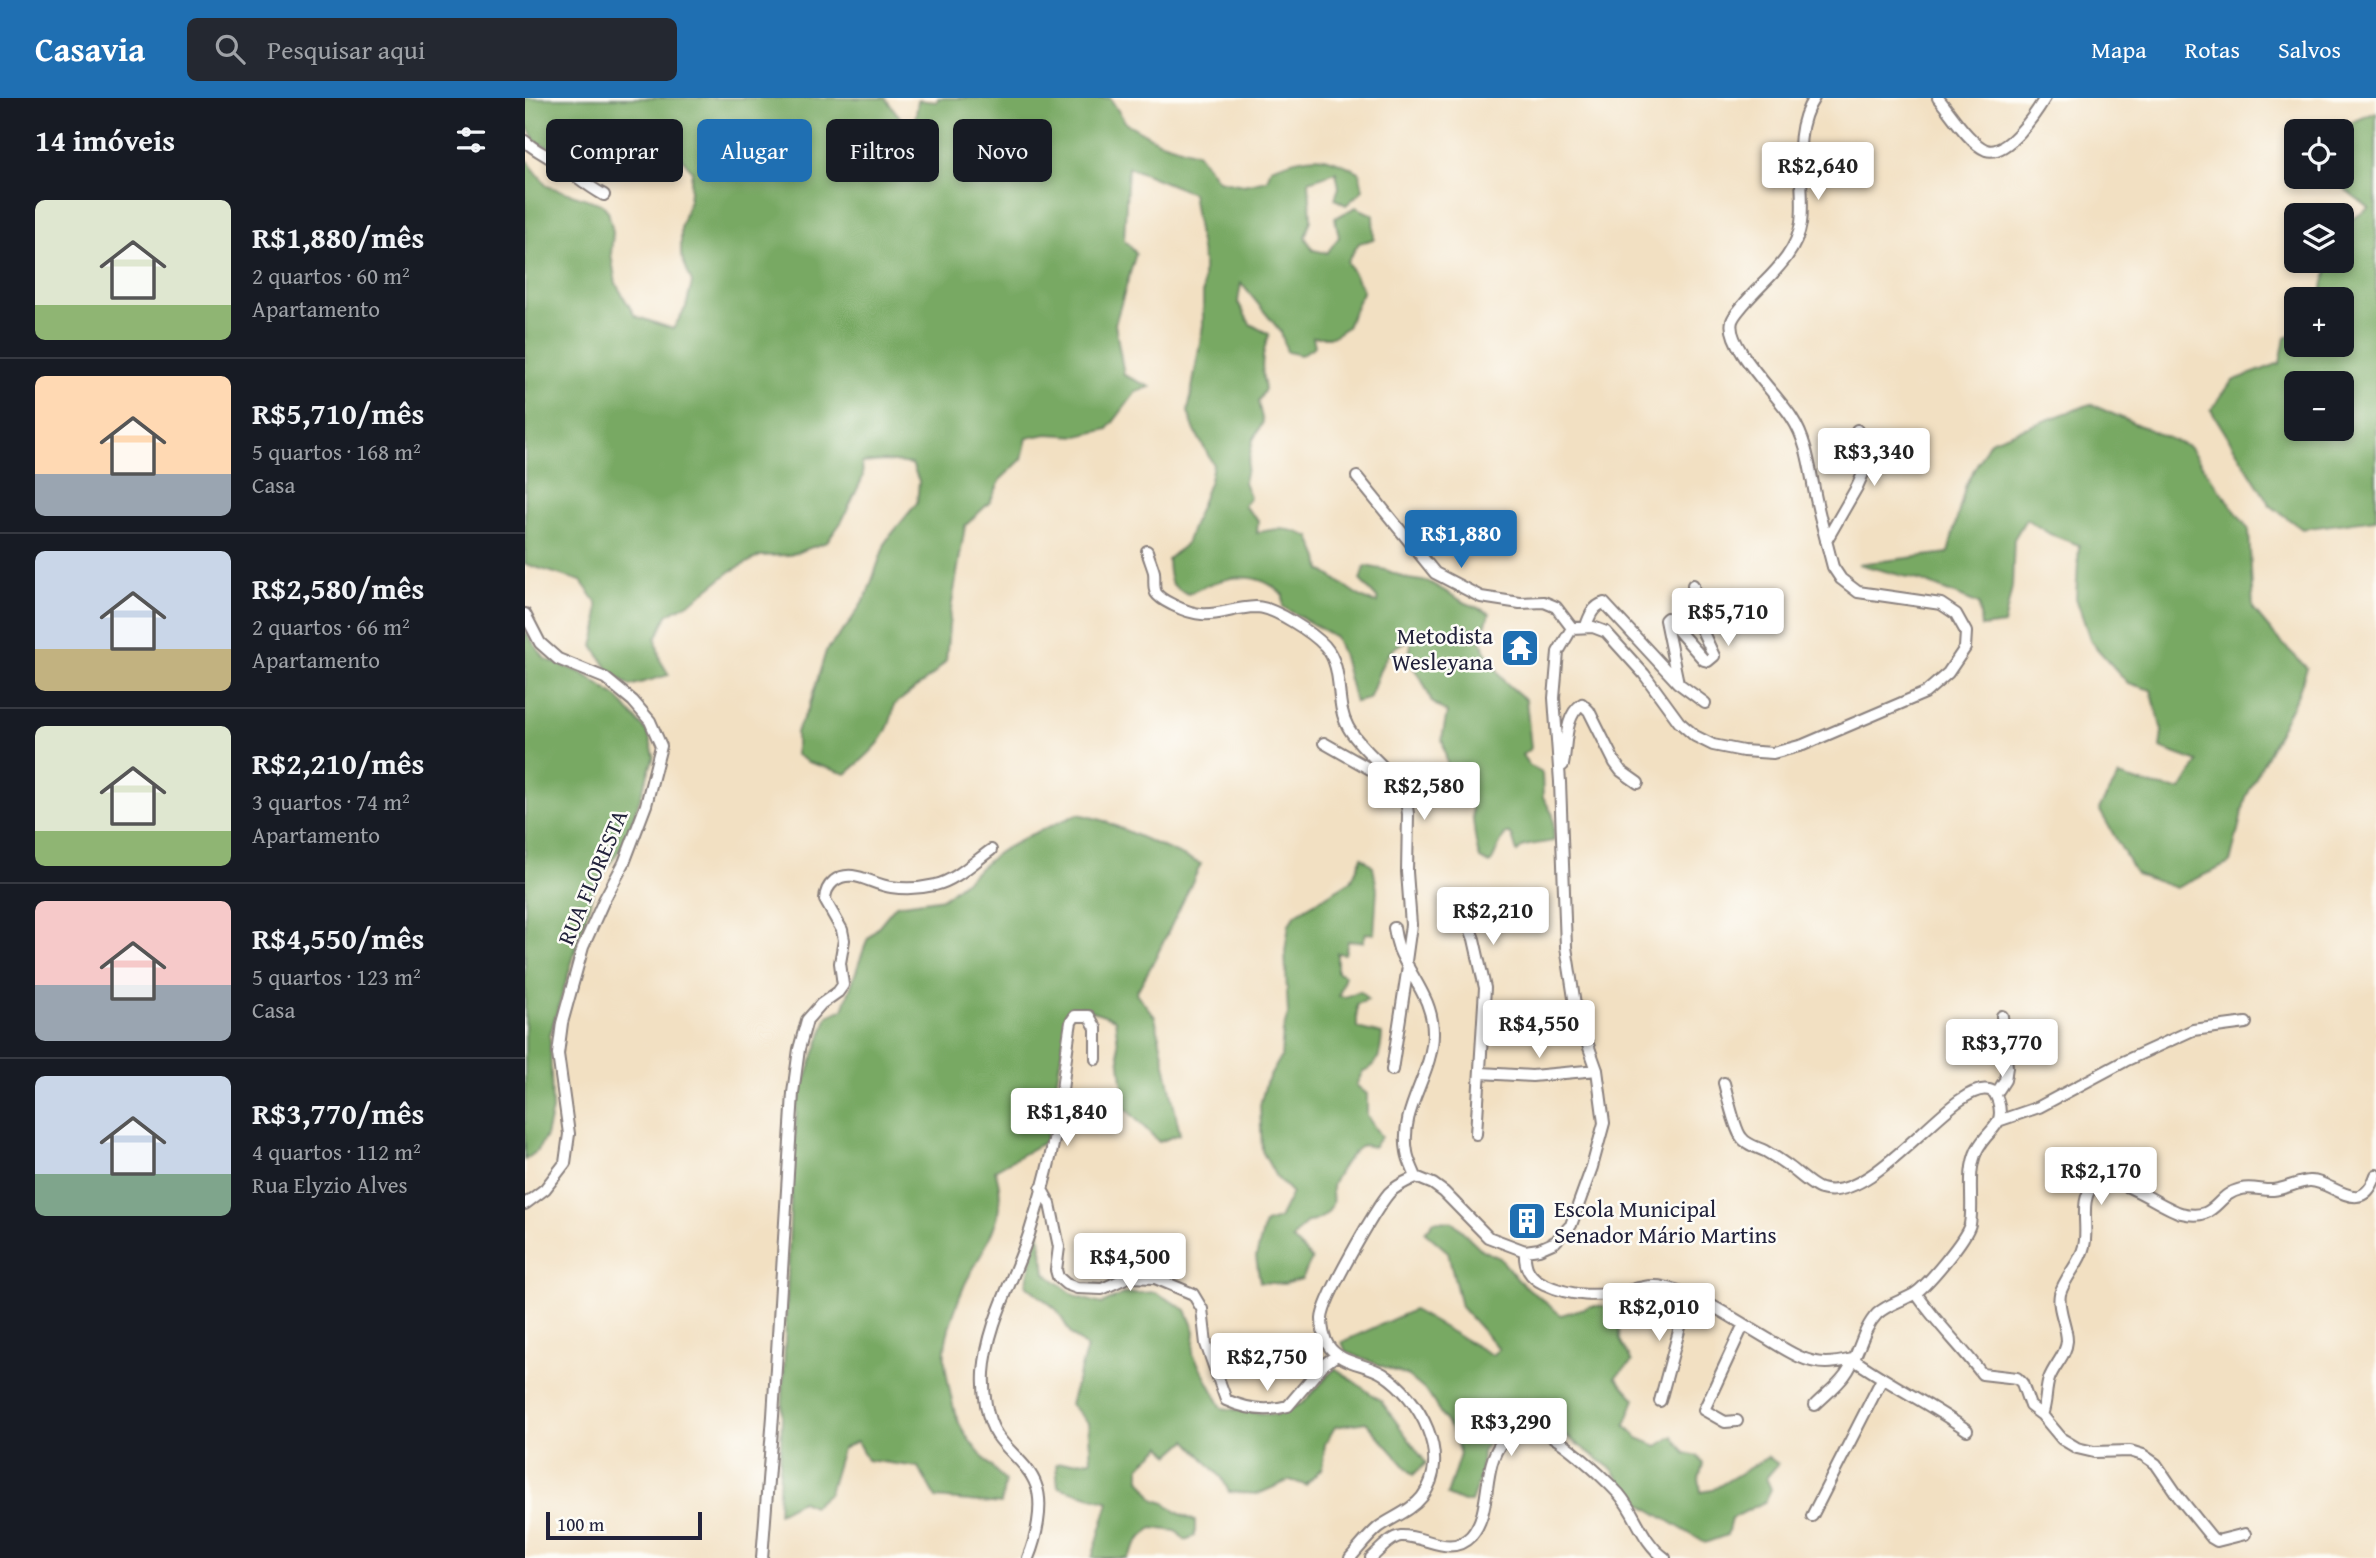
<!DOCTYPE html>
<html lang="pt">
<head>
<meta charset="utf-8">
<style>
	:root { --surface:#171b24; --page:#242831; --text:#f1f3f6; --muted:#9ea1a6; --line:#363941; --accent:#1f6fb2 }
	body { margin:0; font-family:"Gentium Book Plus",serif; background:var(--page); color:var(--text); height:100vh; display:flex; flex-direction:column; font-size:26px; white-space:nowrap }
	* { box-sizing:border-box; margin:0 }
	p { font-size:23px; color:var(--muted) }
	.icon { flex:none; width:38px; height:38px; fill:none; stroke:currentColor; stroke-width:2; stroke-linecap:round; stroke-linejoin:round }
	.map { position:relative; flex:1; overflow:hidden }
	.sheet { display:flex; flex-direction:column; background:var(--surface); width:525px }
	.sheet>* { flex:none }
	.top-card { position:absolute; left:21px; top:21px; width:665px; height:63px; display:flex; gap:14px }
	.fabs { position:absolute; left:1759px; top:21px; display:grid; gap:14px }
	.fabs a { display:grid; place-items:center; width:70px; height:70px; border-radius:10px; background:var(--surface); box-shadow:0 4px 10px #0003; font-size:35px }
	.scale { position:absolute; left:21px; bottom:18px; width:156px; box-sizing:border-box; padding-left:7px; border:4px solid #22223b; border-top:0; font-size:19px; line-height:24px; white-space:nowrap; color:#22223b; -webkit-text-stroke:5px #fdfcf7; paint-order:stroke }
	.price { position:absolute; translate:-50% -60px; padding:0 16px; border-radius:7px; background:#fff; color:#222; font-size:23px; line-height:46px; filter:drop-shadow(0 2px 4px #0008) }
	.price::after { content:''; position:absolute; left:50%; top:42px; width:21px; height:16px; margin-left:-10px; background:inherit; clip-path:polygon(0 0,100% 0,50% 100%) }
	.price.on { background:var(--accent); color:#fff }
	ul { padding:0; list-style:none }
	li { display:flex; align-items:center; gap:21px; height:175px; padding:0 35px }
	li+li { border-top:2px solid var(--line) }
	li span { display:grid; place-items:center; flex:none; width:196px; height:140px; border-radius:10px; color:#555 }
	li>.icon { margin-inline-start:auto }
	span .icon { width:84px; height:84px; fill:#fffc; stroke-width:1 }
	li b { font-size:30px }
	h2 { display:flex; justify-content:space-between; align-items:center; height:84px; padding:0 35px; font-size:30px }
	.pill { padding:0 24px; border-radius:10px; background:var(--surface); box-shadow:0 4px 10px #0003; font-size:24px; line-height:63px }
	.pill.on { background:var(--accent); color:#fff }
	header { display:flex; align-items:center; gap:42px; box-sizing:border-box; height:98px; padding:0 35px; background:var(--accent); color:#fff }
	header strong { font-size:33px }
	nav { display:flex; gap:38px; margin-inline-start:auto; font-size:24px }
	.search { width:490px; height:63px; background:var(--page); display:flex; align-items:center; gap:18px; box-sizing:border-box; padding:0 24px; border-radius:10px; color:var(--muted); font-size:26px }
	main { display:flex; flex:1; min-height:0 }
	.map>svg:first-child { display:block }
	.forest { fill:#78a963; stroke:#4d664f; stroke-width:2; fill-rule:evenodd }
	.lines { fill:none; stroke-linecap:round; stroke-linejoin:round }
	.minor-casing { stroke:#8a817e; stroke-width:14 }
	.minor { stroke:#fff; stroke-width:10 }
	.labels { text-anchor:middle; dominant-baseline:central; stroke-width:5; stroke-linejoin:round; paint-order:stroke }
	.poi-label { font-size:23px; fill:#22223b; stroke:#fdfcf7; text-anchor:end }
	.street-label { font-size:23px; fill:#22223b; stroke:#fdfcf7 }
</style>
</head>
<body>
<header>
<strong>Casavia</strong>
<div class="search"><svg class="icon" aria-label="search" viewBox="0 0 24 24"><circle cx="10" cy="10" r="6"/><path d="M15 15l6 6"/></svg>Pesquisar aqui</div>
<nav><a>Mapa</a><a>Rotas</a><a>Salvos</a></nav>
</header>
<main>
<section class="sheet">
<h2>14 imóveis<svg class="icon" aria-label="filters" viewBox="0 0 24 24"><path d="M4 7h16M4 17h16"/><circle cx="9" cy="7" r="2"/><circle cx="15" cy="17" r="2"/></svg></h2>
<ul>
<li><span style="background:linear-gradient(#dfe7d0 75%,#8fb573 0)"><svg class="icon" aria-label="home" viewBox="0 0 24 24"><path d="M3 11l9-7 9 7M6 9v11h12V9"/></svg></span><div><b>R$1,880/mês</b><p>2 quartos · 60 m²</p><p>Apartamento</p></div></li>
<li><span style="background:linear-gradient(#ffd9b3 70%,#9aa5b1 0)"><svg class="icon" aria-label="home" viewBox="0 0 24 24"><path d="M3 11l9-7 9 7M6 9v11h12V9"/></svg></span><div><b>R$5,710/mês</b><p>5 quartos · 168 m²</p><p>Casa</p></div></li>
<li><span style="background:linear-gradient(#c9d6e8 70%,#c2b280 0)"><svg class="icon" aria-label="home" viewBox="0 0 24 24"><path d="M3 11l9-7 9 7M6 9v11h12V9"/></svg></span><div><b>R$2,580/mês</b><p>2 quartos · 66 m²</p><p>Apartamento</p></div></li>
<li><span style="background:linear-gradient(#dfe7d0 75%,#8fb573 0)"><svg class="icon" aria-label="home" viewBox="0 0 24 24"><path d="M3 11l9-7 9 7M6 9v11h12V9"/></svg></span><div><b>R$2,210/mês</b><p>3 quartos · 74 m²</p><p>Apartamento</p></div></li>
<li><span style="background:linear-gradient(#f6c9c9 60%,#9aa5b1 0)"><svg class="icon" aria-label="home" viewBox="0 0 24 24"><path d="M3 11l9-7 9 7M6 9v11h12V9"/></svg></span><div><b>R$4,550/mês</b><p>5 quartos · 123 m²</p><p>Casa</p></div></li>
<li><span style="background:linear-gradient(#c9d6e8 70%,#7fa58c 0)"><svg class="icon" aria-label="home" viewBox="0 0 24 24"><path d="M3 11l9-7 9 7M6 9v11h12V9"/></svg></span><div><b>R$3,770/mês</b><p>4 quartos · 112 m²</p><p>Rua Elyzio Alves</p></div></li>
</ul>
</section>
<div class="map">
<svg width="1851" height="1460" viewBox="0 0 1851 1460">
	<rect width="100%" height="100%" fill="#fdfcf7"/>
	<filter id="ink" filterUnits="userSpaceOnUse"><feTurbulence type="fractalNoise" baseFrequency=".0143" numOctaves="2"/><feDisplacementMap in="SourceGraphic" scale="14" xChannelSelector="R" yChannelSelector="G"/><feConvolveMatrix kernelMatrix="1 2 1 2 8 2 1 2 1" color-interpolation-filters="sRGB"/></filter>
	<filter id="wash" filterUnits="userSpaceOnUse"><feTurbulence type="fractalNoise" baseFrequency=".00686" numOctaves="4" result="noise"/><feDisplacementMap in="SourceGraphic" scale="28" xChannelSelector="R" yChannelSelector="G"/><feGaussianBlur stdDeviation="1.57" result="paint"/><feColorMatrix in="noise" values="0 0 0 0 0 0 0 0 0 0 0 0 0 0 0 0 0 1.4 0 .05"/><feComposite in="paint" operator="in"/></filter>
	<g filter="url(#wash)">
		<rect width="100%" height="100%" fill="#f2e0c2"/>
		<!-- forest -->
		<path class="forest" d="M 0,0 L 360,0 L 385,32 L 391,17 L 393,2 L 412,4 L 413,0 L 585,0 L 601,25 L 633,43 L 672,55 L 693,82 L 718,87 L 742,82 L 746,70 C 785,56 797,54 834,74 L 838,92 L 821,107 L 810,101 L 814,89 L 811,74 L 784,83 L 786,122 L 780,139 L 788,152 L 802,155 L 814,139 L 810,120 L 831,109 L 848,117 L 849,141 L 834,145 L 822,164 L 838,192 L 822,229 L 807,239 L 788,239 L 790,248 L 776,257 L 762,254 L 756,234 L 716,185 L 713,204 L 725,226 L 744,236 C 737,255 735,270 740,291 L 733,304 L 738,324 L 728,342 L 719,384 L 725,399 L 719,408 L 733,422 L 732,435 C 752,429 765,430 785,439 L 794,460 L 796,472 C 813,481 835,503 853,505 L 852,500 L 835,482 L 840,468 L 861,472 L 883,481 L 904,484 L 939,504 L 965,515 L 955,541 L 961,555 L 980,584 L 1001,602 L 1006,650 L 997,657 L 1004,667 L 1017,675 L 1018,699 L 1028,717 L 1029,743 L 999,748 L 992,754 L 987,738 L 982,735 C 973,745 972,755 965,766 L 955,761 C 948,741 949,720 945,698 L 923,694 L 925,680 L 917,640 L 922,615 L 907,604 L 897,582 L 883,562 L 887,541 C 855,551 856,574 844,601 L 830,604 L 817,555 L 810,539 L 758,509 L 758,497 C 730,468 695,480 663,496 C 643,488 644,481 643,461 L 661,446 L 685,382 L 688,366 L 670,333 L 663,314 L 678,227 L 678,164 L 667,95 L 603,69 L 599,142 L 611,155 L 590,226 L 599,277 L 625,289 L 611,294 L 583,331 L 553,338 L 522,336 L 502,340 L 497,361 L 476,381 L 465,404 L 440,428 L 425,517 L 421,563 L 407,578 L 369,607 C 365,641 345,655 321,676 L 283,664 L 271,657 L 271,634 L 284,609 L 301,553 L 323,527 L 341,499 L 361,443 L 392,405 L 394,383 L 387,366 L 359,363 L 337,365 L 338,379 L 317,423 L 302,444 L 265,457 L 235,458 L 206,473 L 169,502 L 142,517 L 131,541 L 135,562 L 144,577 L 105,588 L 84,573 L 68,548 L 73,529 L 72,505 L 56,483 L 0,466 L 0,60 L 22,88 L 77,106 L 83,113 L 88,134 L 86,156 L 91,186 L 110,218 L 148,231 L 161,209 L 167,185 L 156,157 L 156,128 L 164,103 L 167,73 L 147,48 L 123,43 L 96,48 L 67,77 L 31,52 L 11,44 L 0,25 Z
			M 1851,14 L 1851,421 L 1777,431 L 1745,407 L 1686,312 L 1707,283 L 1755,265 L 1760,240 L 1771,236 L 1771,247 L 1816,247 L 1816,201 L 1798,201 L 1797,190 L 1806,163 L 1816,163 L 1818,128 L 1844,110 L 1808,82 L 1808,79 L 1816,79 L 1816,33 L 1807,33 ZM 1816,285 L 1816,331 L 1771,331 L 1771,285 Z
			M 1565,306 L 1664,349 L 1724,432 L 1728,511 L 1752,540 L 1782,570 L 1773,596 L 1721,699 L 1705,765 L 1651,790 L 1611,776 L 1574,711 L 1594,678 L 1620,686 L 1656,692 L 1673,664 L 1635,650 L 1637,633 L 1626,592 L 1603,585 L 1566,544 L 1551,500 L 1554,447 L 1525,436 L 1501,421 L 1489,441 L 1487,489 L 1479,526 L 1456,529 L 1454,506 L 1397,483 L 1333,466 L 1423,455 L 1441,386 L 1465,343 Z
			M 0,533 L 20,561 L 57,575 L 93,600 L 123,635 L 129,658 L 101,742 L 70,788 L 25,937 L 27,1012 L 21,1038 L 12,1053 L 0,1062 Z
			M 553,716 L 577,722 L 676,766 L 630,861 L 611,895 L 630,919 L 655,1036 L 634,1044 L 600,1010 L 590,921 L 557,909 L 544,912 L 521,1043 L 470,1072 C 486,1117 459,1148 440,1186 C 433,1202 421,1234 420,1252 C 418,1265 428,1313 434,1325 C 445,1347 463,1365 480,1383 L 476,1406 L 411,1400 L 393,1369 L 342,1362 L 332,1343 L 317,1351 L 304,1395 L 288,1408 L 276,1403 L 253,1415 L 266,1099 L 272,1005 L 303,918 L 318,911 L 342,842 L 371,807 L 419,800 L 474,754 L 505,737 Z
			M 837,759 L 848,768 L 852,791 L 849,836 L 841,835 L 838,844 L 823,843 L 820,856 L 812,855 L 812,874 L 820,877 L 814,898 L 820,899 L 835,893 L 843,902 L 832,906 L 832,930 L 857,936 C 856,951 855,969 838,973 L 831,987 L 842,996 L 842,1018 L 856,1039 L 848,1049 L 838,1047 C 825,1055 816,1070 808,1085 C 805,1092 809,1099 807,1106 C 804,1117 792,1124 782,1124 L 767,1141 L 787,1161 L 777,1181 L 759,1186 L 735,1184 L 731,1159 L 740,1125 L 754,1121 L 767,1095 L 751,1079 L 737,1053 L 735,1007 L 741,985 L 756,959 L 758,933 L 763,916 L 760,853 L 764,826 L 771,816 L 826,783 Z
			M 909,1123 L 928,1124 L 957,1152 L 975,1160 L 993,1182 L 1036,1217 L 1066,1208 L 1088,1208 L 1093,1221 L 1095,1242 L 1107,1264 L 1090,1279 L 1110,1301 L 1100,1327 L 1113,1340 L 1132,1348 L 1148,1338 L 1160,1355 L 1173,1358 L 1178,1366 L 1174,1381 L 1176,1394 L 1187,1392 L 1243,1359 L 1253,1366 L 1241,1380 L 1246,1391 L 1241,1403 L 1206,1421 L 1202,1437 L 1180,1445 L 1106,1400 L 1088,1372 L 1023,1325 L 995,1321 L 971,1332 L 957,1354 L 956,1377 L 946,1404 L 938,1404 L 922,1397 L 935,1356 L 928,1335 L 902,1294 L 883,1278 L 821,1254 L 817,1244 L 888,1212 L 967,1257 L 974,1251 L 936,1209 L 923,1154 L 900,1134 Z
			M 514,1130 L 520,1175 L 552,1199 L 577,1206 L 598,1196 L 630,1194 L 661,1212 L 670,1233 L 668,1256 L 697,1310 L 752,1317 L 778,1305 L 810,1270 L 856,1303 L 901,1365 L 888,1377 L 841,1324 L 810,1329 L 800,1346 L 797,1370 L 781,1387 L 765,1382 L 733,1396 L 704,1394 L 697,1380 L 662,1342 L 645,1357 L 637,1348 L 615,1368 L 615,1381 L 630,1402 L 640,1405 L 653,1415 L 670,1423 L 670,1438 L 660,1442 L 651,1433 L 627,1430 L 613,1443 L 602,1460 L 567,1460 L 584,1404 L 533,1389 L 531,1366 L 566,1362 L 563,1325 L 545,1306 L 562,1250 L 546,1236 L 532,1212 L 501,1187 Z"/>
	</g>
	<g filter="url(#ink)">
		<g class="lines">
			<defs>
				<path id="minor" d="M 1413,0 C 1425,14 1445,46 1461,52 C 1482,59 1511,15 1520,0
					M 0,43 C 8,51 18,55 28,62 C 46,73 60,87 79,97
					M 832,379 L 910,475 L 956,499 L 995,505 L 1019,504 L 1031,509 L 1047,530
					M 1301,443 L 1332,389 L 1345,360 L 1332,332
					M 622,453 C 624,460 627,467 629,474 C 630,481 628,489 631,495 C 635,501 642,504 648,507 C 685,526 697,510 731,509 C 749,509 788,535 800,548 C 820,571 809,604 823,629 C 835,651 861,667 875,690
					M 0,516 L 15,545 L 33,561 L 80,580 L 108,603 L 125,623 L 136,648 L 121,707 L 99,765 L 79,802 L 58,849 L 37,925 L 33,956 L 44,1036 L 40,1065 L 20,1091 L 0,1106
					M 1061,528 C 1064,519 1068,508 1079,505 L 1153,585 L 1180,605
					M 1153,585 L 1140,522 L 1142,520 L 1179,562 L 1183,563 L 1189,558 L 1174,526 L 1168,487
					M 799,645 L 866,683 L 875,690 L 881,701 L 883,716 L 882,774 L 886,827 L 881,863
					M 1038,667 C 1042,647 1039,618 1057,606 L 1064,613 L 1090,665 L 1096,673 L 1113,685
					M 940,818 L 949,841 L 960,890 L 951,1036
					M 869,830 C 870,837 872,845 874,851 C 886,880 908,901 908,935 C 908,977 874,1011 882,1054 C 883,1062 888,1071 891,1079
					M 867,972 L 883,868
					M 956,975 L 1007,978 L 1072,972
					M 1199,985 C 1202,996 1210,1033 1217,1040 C 1222,1047 1232,1049 1240,1053 C 1247,1057 1255,1062 1262,1067 C 1271,1073 1287,1089 1296,1091 C 1351,1107 1428,982 1464,992 C 1470,993 1471,998 1473,1003 C 1481,1029 1463,1030 1452,1052 C 1441,1075 1449,1104 1445,1126 C 1442,1140 1401,1189 1389,1196 C 1377,1203 1363,1206 1352,1216 C 1336,1233 1334,1259 1320,1277 C 1312,1288 1300,1297 1290,1307
					M 1471,996 L 1480,982 L 1482,969 L 1477,918
					M 1476,1022 L 1514,1009 L 1600,963 L 1668,932 L 1721,925
					M 516,1090 L 525,1106 L 534,1149 L 531,1172 L 533,1179 L 541,1186 L 552,1190 L 577,1191 L 603,1179 L 630,1180 L 668,1196 L 677,1211 L 681,1246 L 701,1302 C 721,1311 742,1314 763,1308 L 798,1267 L 812,1257
					M 1000,1153 C 999,1169 1004,1179 1019,1186 C 1047,1199 1073,1199 1102,1193 C 1115,1190 1126,1186 1139,1189 C 1174,1196 1212,1223 1243,1241 C 1261,1252 1280,1265 1301,1265 C 1310,1265 1319,1263 1328,1261 C 1365,1287 1405,1306 1442,1332
					M 1391,1195 C 1410,1224 1436,1248 1457,1276 L 1492,1280 L 1497,1285 L 1505,1308 L 1517,1317 L 1537,1341 L 1552,1350 L 1569,1354 L 1605,1353 L 1618,1357 L 1631,1366 L 1653,1398 L 1687,1440 L 1692,1443 L 1720,1436
					M 1135,1303 L 1164,1196
					M 1517,1317 C 1522,1304 1520,1293 1524,1281 C 1529,1267 1541,1258 1542,1243 C 1542,1227 1532,1211 1535,1196 C 1540,1178 1555,1166 1559,1148 C 1564,1130 1553,1101 1569,1087 C 1587,1070 1634,1109 1656,1115 C 1693,1124 1689,1097 1716,1091 C 1727,1088 1738,1093 1748,1092 C 1760,1091 1772,1084 1784,1083 C 1806,1081 1836,1122 1851,1077
					M 1212,1323 L 1200,1324 L 1179,1312 L 1218,1228
					M 1287,1418 L 1357,1281
					M 237,1460 L 248,1318 L 268,995 L 274,951 L 282,922 L 296,906 L 313,894 L 318,887 L 315,865 L 319,842 L 317,832 L 300,802 C 300,795 303,788 309,783 C 327,769 347,787 366,789 C 379,791 397,790 410,787 C 430,783 450,763 466,752
					M 503,1460 C 511,1441 519,1407 511,1387 C 504,1367 483,1354 472,1337 C 461,1321 458,1293 459,1275 C 462,1225 490,1180 505,1133 C 519,1088 532,1039 537,992 C 540,969 542,947 546,924 L 550,918 L 564,918 L 571,930 L 571,961
					M 825,1460 C 834,1450 843,1438 854,1429 C 868,1419 886,1413 897,1399 C 928,1359 894,1299 858,1276 C 840,1265 815,1266 803,1247 C 799,1240 797,1229 797,1221 C 798,1201 850,1112 864,1095 C 872,1087 882,1083 891,1079 L 908,1086 L 919,1094 L 963,1139 L 1000,1153 L 1014,1151 L 1030,1144 L 1046,1127 L 1067,1069 L 1079,1025 L 1072,972 L 1051,913 L 1041,849 L 1035,684 L 1029,600 L 1033,554 L 1047,530 L 1068,529 L 1081,534 L 1119,576 L 1154,624 L 1170,638 L 1188,647 L 1218,653 L 1248,655 L 1278,647 L 1400,595 L 1423,575 L 1440,550 L 1441,534 L 1431,516 L 1416,506 L 1333,494 L 1316,481 L 1308,469 C 1302,446 1296,424 1291,401 C 1285,374 1283,344 1267,320 C 1254,298 1200,248 1207,223 C 1209,217 1215,211 1219,206 C 1240,181 1271,160 1276,125 C 1281,83 1264,37 1289,0
					M 846,1460 C 854,1453 865,1439 876,1438 C 900,1437 925,1460 946,1438 C 968,1413 956,1370 977,1344 C 985,1334 998,1329 1010,1331 C 1031,1334 1079,1380 1094,1396 C 1112,1417 1117,1444 1140,1460"/>
			</defs>
			<!-- minor casing -->
			<use href="#minor" class="minor-casing"/>
			<!-- minor -->
			<use href="#minor" class="minor"/>
		</g>
	</g>
	<!-- icons -->
	<defs>
		<symbol id="temple-square" viewBox="-11 -11 22 22"><rect x="-9" y="-9" width="18" height="18" rx="4" fill="#1f6fb2" stroke="#fdfcf7"/><path d="M0-6L5-2H3V0L6.5 2.5H4V6H1.5V3h-3V6H-4V2.5H-6.5L-3 0V-2H-5Z" fill="#fff"/></symbol>
		<symbol id="building-square" viewBox="-11 -11 22 22"><rect x="-9" y="-9" width="18" height="18" rx="4" fill="#1f6fb2" stroke="#fdfcf7"/><path d="M-4-6H4V6H1V3H-1V6H-4ZM-2.5-4.3h1.7v1.8h-1.7ZM.8-4.3h1.7v1.8H.8ZM-2.5-1h1.7V.8h-1.7ZM.8-1h1.7V.8H.8Z" fill="#fff"/></symbol>
	</defs>
	<g fill-rule="evenodd">
		<use href="#temple-square" x="973" y="528" width="44" height="44"/>
		<use href="#building-square" x="980" y="1101" width="44" height="44"/>
	</g>
	<g class="labels">
		<!-- poi labels -->
		<g class="poi-label">
			<text x="968" y="537">Metodista<tspan x="968" dy="26">Wesleyana</tspan></text>
			<text x="1029" y="1110" text-anchor="start">Escola Municipal<tspan x="1029" dy="26">Senador Mário Martins</tspan></text>
		</g>
		<!-- street labels -->
		<g class="street-label">
			<text transform="translate(67 779) rotate(-67)">RUA FLORESTA</text>
		</g>
	</g>
</svg>
<div class="fabs">
<a><svg class="icon" aria-label="locate" viewBox="0 0 24 24"><circle cx="12" cy="12" r="6"/><path d="M12 2v4M12 18v4M2 12h4M18 12h4"/></svg></a>
<a><svg class="icon" aria-label="layers" viewBox="0 0 24 24"><path d="M12 4l9 5-9 5-9-5zM3 14l9 5 9-5"/></svg></a>
<a>+</a>
<a>−</a>
</div>
<div class="scale">100 m</div>
<b class="price" style="left:1293px;top:104px">R$2,640</b>
<b class="price" style="left:1349px;top:390px">R$3,340</b>
<b class="price on" style="left:936px;top:472px">R$1,880</b>
<b class="price" style="left:1203px;top:550px">R$5,710</b>
<b class="price" style="left:899px;top:724px">R$2,580</b>
<b class="price" style="left:968px;top:849px">R$2,210</b>
<b class="price" style="left:1014px;top:962px">R$4,550</b>
<b class="price" style="left:1477px;top:981px">R$3,770</b>
<b class="price" style="left:542px;top:1050px">R$1,840</b>
<b class="price" style="left:1576px;top:1109px">R$2,170</b>
<b class="price" style="left:605px;top:1195px">R$4,500</b>
<b class="price" style="left:1134px;top:1245px">R$2,010</b>
<b class="price" style="left:742px;top:1295px">R$2,750</b>
<b class="price" style="left:986px;top:1360px">R$3,290</b>
<div class="top-card">
<a class="pill">Comprar</a>
<a class="pill on">Alugar</a>
<a class="pill">Filtros</a>
<a class="pill">Novo</a>
</div>
</div>
</main>
</body>
</html>
